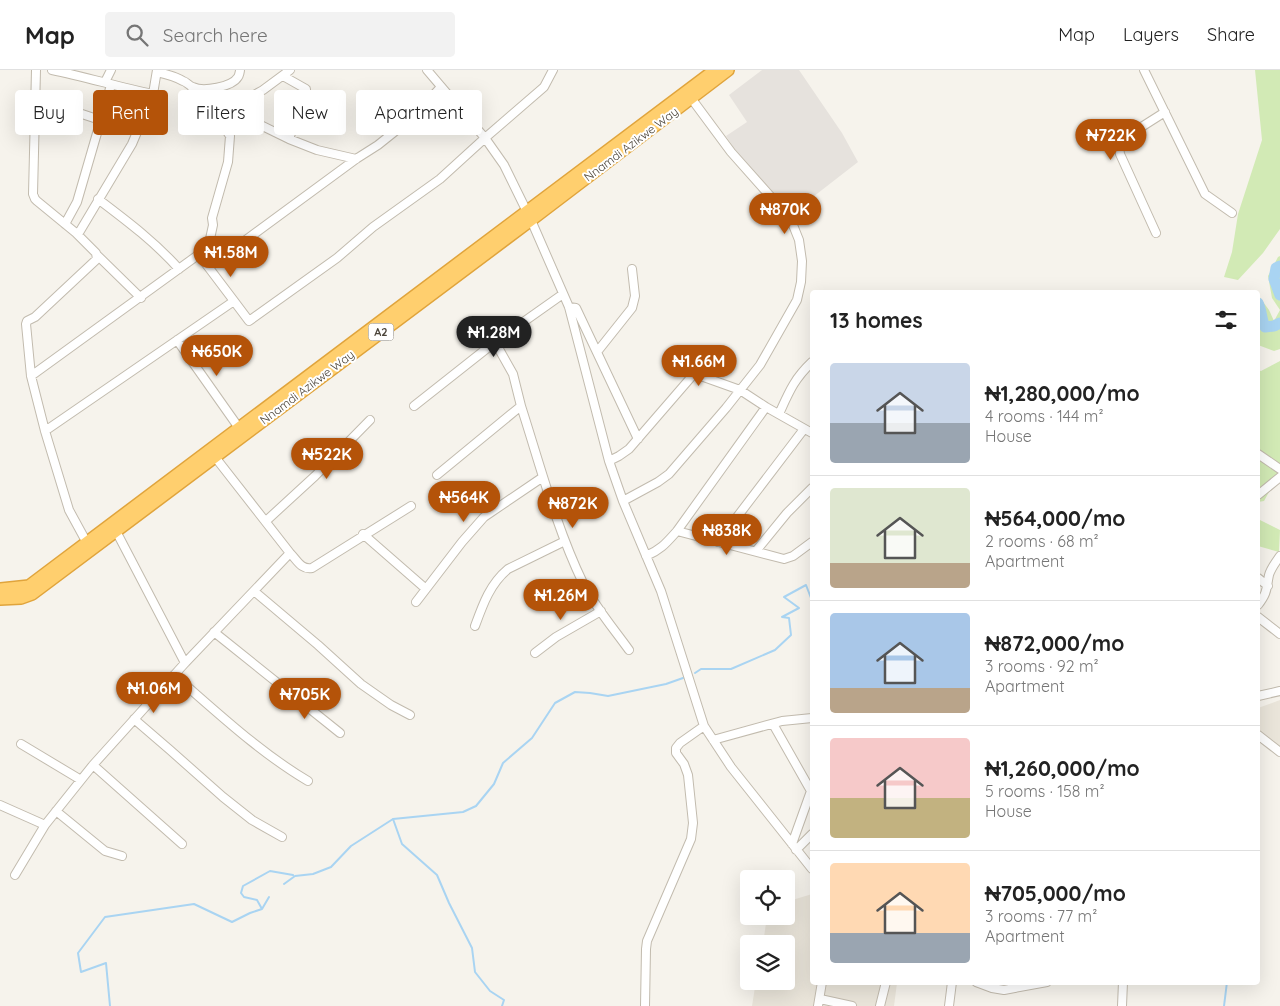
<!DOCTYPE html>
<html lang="en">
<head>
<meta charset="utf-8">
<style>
	:root { --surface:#fff; --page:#f2f2f2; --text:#222; --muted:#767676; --line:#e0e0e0; --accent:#b45309 }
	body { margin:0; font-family:Quicksand,sans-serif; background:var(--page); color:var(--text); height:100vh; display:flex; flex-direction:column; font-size:19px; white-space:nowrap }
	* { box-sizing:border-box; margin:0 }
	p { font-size:16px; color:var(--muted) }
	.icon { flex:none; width:28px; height:28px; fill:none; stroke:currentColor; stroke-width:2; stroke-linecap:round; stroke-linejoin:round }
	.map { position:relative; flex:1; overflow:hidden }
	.side { position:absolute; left:810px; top:220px; width:450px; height:695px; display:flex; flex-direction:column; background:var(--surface); border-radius:5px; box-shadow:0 5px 20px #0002 }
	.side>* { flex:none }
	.top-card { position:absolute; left:15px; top:20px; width:475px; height:45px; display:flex; gap:10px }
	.controls { position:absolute; left:740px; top:800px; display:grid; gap:10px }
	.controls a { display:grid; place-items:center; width:55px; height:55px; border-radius:5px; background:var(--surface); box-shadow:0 5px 20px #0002; font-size:25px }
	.price { position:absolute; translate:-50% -42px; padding:0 11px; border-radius:18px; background:var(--accent); color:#fff; font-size:16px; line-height:32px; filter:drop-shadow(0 1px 2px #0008) }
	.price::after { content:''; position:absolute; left:50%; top:30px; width:15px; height:11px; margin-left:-8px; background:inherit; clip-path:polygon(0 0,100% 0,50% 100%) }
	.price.on { background:#222; color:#fff }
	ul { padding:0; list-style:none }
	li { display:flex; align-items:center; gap:15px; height:125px; padding:0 20px }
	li+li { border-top:1px solid var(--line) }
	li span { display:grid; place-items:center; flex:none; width:140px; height:100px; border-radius:5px; color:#555 }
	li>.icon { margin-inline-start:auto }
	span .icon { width:60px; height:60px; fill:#fffc; stroke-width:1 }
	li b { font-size:21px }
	h2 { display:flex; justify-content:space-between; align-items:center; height:60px; padding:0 20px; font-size:21px }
	.tag { padding:0 18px; border-radius:5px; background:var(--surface); box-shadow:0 5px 20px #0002; font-size:18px; line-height:45px }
	.tag.on { background:var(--accent); color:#fff }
	header { display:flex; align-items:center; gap:30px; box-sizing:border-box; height:70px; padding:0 25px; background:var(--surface); border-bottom:1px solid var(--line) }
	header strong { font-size:24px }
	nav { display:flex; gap:28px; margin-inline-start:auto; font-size:18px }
	.search { width:350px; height:45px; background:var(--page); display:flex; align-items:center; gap:12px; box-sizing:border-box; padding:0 18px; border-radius:5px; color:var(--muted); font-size:19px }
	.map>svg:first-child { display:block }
	.residential { fill:#eae5da }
	.industrial { fill:#e6e2dd }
	.green { fill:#d2eab5 }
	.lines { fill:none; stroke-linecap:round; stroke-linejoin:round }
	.stream { stroke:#a9d4f2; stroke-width:2 }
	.river { stroke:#a9d4f2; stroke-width:11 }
	.minor-casing { stroke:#c2bbae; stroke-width:10 }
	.highway-casing { stroke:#e0a43c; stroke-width:14 }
	.minor { stroke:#fff; stroke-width:8 }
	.highway { stroke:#ffcf6e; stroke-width:11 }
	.labels { text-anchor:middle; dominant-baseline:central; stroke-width:4; stroke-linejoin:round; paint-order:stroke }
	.shield { fill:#fff; stroke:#817c74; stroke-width:1 }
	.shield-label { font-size:11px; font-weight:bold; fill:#4b4439 }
	.street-label { font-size:12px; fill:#4b4439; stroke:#fff }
</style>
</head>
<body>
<header>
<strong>Map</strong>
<div class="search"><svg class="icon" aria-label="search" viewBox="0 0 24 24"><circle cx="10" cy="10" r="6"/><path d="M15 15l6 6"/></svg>Search here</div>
<nav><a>Map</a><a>Layers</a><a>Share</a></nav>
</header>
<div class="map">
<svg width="1280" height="936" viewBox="0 0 1280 936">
	<rect width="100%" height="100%" fill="#f6f3ec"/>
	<!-- residential -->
	<path class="residential" d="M 1280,630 L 1280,683 L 1258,663 L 1258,638 Z
		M 812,824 L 812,912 L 897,913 L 894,936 L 752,936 L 756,911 L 786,911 L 786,874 L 763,874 L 767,846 L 786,846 L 786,832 Z"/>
	<!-- industrial -->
	<path class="industrial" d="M 762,0 L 799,0 L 842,63 L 858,92 L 791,144 L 745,95 L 726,66 L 747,52 L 729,25 Z"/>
	<!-- green -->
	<path class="green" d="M 1255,0 L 1280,0 L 1280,159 L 1263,183 L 1238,210 L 1224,207 L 1232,182 L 1238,144 L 1262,70 Z
		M 1280,186 L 1280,279 L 1274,281 L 1258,275 L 1258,225 L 1269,240 L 1274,251 L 1280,240 L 1272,228 L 1268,206 L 1278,187 Z
		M 1280,291 L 1280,402 L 1264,431 L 1258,432 L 1258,300 L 1261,301 Z
		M 1258,449 L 1280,460 L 1279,482 L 1258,476 Z"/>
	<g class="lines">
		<!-- stream -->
		<path class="stream" d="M 695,603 L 701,599 L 731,599 L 775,580 L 791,565 L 789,548 L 782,547 L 799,538 L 784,527 L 806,515 L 811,528 L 812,528
			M 393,749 L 402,774 L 437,805 L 449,833 L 472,878 L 475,902 L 490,921 L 504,930 L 502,936
			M 284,814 L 295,806 L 313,804 L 331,797 L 351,776 L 393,749 L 463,742 L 476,736 L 494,714 L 503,693 L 532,668 L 555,633 L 575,622 L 590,623 L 608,626 L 666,614 L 683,608
			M 262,839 L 257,830 L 244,827 L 241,823 L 243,816 L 270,801 L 293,805
			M 110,936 L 106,893 L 81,902 L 78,883 L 105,847 L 194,834 L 232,852 L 250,843 L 262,839 L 269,827
			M 1224,936 L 1227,912"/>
		<!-- river -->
		<path class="river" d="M 1280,196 L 1276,198 L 1274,209 L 1280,225
			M 1258,233 C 1262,241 1261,249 1265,257 L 1274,256 L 1280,253"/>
		<defs>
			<path id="minor" d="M 36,0 L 33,124 L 35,129 L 37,131 L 76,163
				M 52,0 C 86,7 119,17 153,24
				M 427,0 L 485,68 L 504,95 L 531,150 L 569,237 L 609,391 L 623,431 L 661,521 L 704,656 L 731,697 L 812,799
				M 1144,0 L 1205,124 L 1232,143
				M 157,2 C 166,4 175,6 183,11 C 187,12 189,16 193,17 C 203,22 232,17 238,7 C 239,6 240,1 240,0
				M 283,6 L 306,19 L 306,21 L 289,69
				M 192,17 L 195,32 L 218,48 L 230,66 L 228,92 L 212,148 L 213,155 L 205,192
				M 34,40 L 67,39 L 100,50
				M 232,41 L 289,69 L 317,80 L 356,89
				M 222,53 L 232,41 L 244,35 L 254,25 L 263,20 L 290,0
				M 98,129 C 127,151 155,172 179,199
				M 65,154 L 77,132 L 111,15 L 105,12 L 111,0
				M 1156,163 L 1120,84 L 1119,76 L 1121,70 L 1165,42
				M 239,175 L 356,89 L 378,75 L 413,47 L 441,17
				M 97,185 L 141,228
				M 234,231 L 249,251 L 337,188 L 373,157 L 440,109 L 485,68 L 544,17 L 553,0
				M 569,237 L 576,238 L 638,369
				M 177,270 L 239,358
				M 597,282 L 632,238 L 635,226 L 632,199
				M 31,306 L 198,185 L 200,186 L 234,231 L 45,361
				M 414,336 L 495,272 L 563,224
				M 521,336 C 540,395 556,457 583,513 C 595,537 614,559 629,580
				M 779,344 C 789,322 794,309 812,292
				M 1258,384 L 1280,399
				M 215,387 L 290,483 C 297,490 301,500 312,498 L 411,436
				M 609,391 L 619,386 L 629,379 L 693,305 L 698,305 L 740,320 L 766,337 L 812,363
				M 437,405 L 521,336 L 513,304 L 495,272
				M 1258,425 L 1280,407
				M 623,431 L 658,412 L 669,404 L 726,338 L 760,295 L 797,230 L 801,212 L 802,191 L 799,170 L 793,155 L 787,145 L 731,82 L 691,28
				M 266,451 L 315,406 L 370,350
				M 116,461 L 185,593
				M 677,461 L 784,489 L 793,486 L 812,472
				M 363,464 L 426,519
				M 718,472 L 804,359
				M 87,473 L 69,440 L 45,361 L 31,306 L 26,254 L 27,251 L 35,247 L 97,189 L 96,183 L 76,163 L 80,161 L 132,74 L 153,24 L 157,0
				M 756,481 L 787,443 L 812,418
				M 646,486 C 661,480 667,472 677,461 L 766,337
				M 1258,508 L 1268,516
				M 254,521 L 318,575 L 361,614 L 391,635 L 410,645
				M 416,532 L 462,472 L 484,447 L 543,407
				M 1258,535 C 1268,522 1266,519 1269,505 C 1271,498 1276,492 1280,486
				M 1258,547 L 1280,564
				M 475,556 C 483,534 490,514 508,499 L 565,471
				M 214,562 L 340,663
				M 535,583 L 556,567 L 601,541
				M 174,605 C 217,642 259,682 308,711
				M 1258,626 L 1280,621
				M 134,649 L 170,680 L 223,727 L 252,750 L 282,767
				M 773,654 L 811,721 L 792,774
				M 1258,665 L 1280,682
				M 713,670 L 782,651 L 812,648
				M 21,674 L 81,710
				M 93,695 L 182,774
				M 0,735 L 45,755
				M 56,741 L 105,781 L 122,786
				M 796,780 L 812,764
				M 15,805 L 45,755 L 93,695 L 185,593 L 290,483
				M 976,912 L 992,918 L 1004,920 L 1047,912
				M 820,929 L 852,936
				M 645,936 L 646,879 L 647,871 L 691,769 L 693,753 L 688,705 L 684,694 L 676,683 L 676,678 L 680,673 L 704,656
				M 818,936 L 822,912
				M 880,936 L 886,912
				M 949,936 L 952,912
				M 1122,936 L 1123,912"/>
			<path id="highway" d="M 0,519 L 29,516 L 715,0
				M 0,529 L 21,528 L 32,524 L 531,150 L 728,0"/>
		</defs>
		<!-- minor casing -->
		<use href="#minor" class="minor-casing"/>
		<!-- highway casing -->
		<use href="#highway" class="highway-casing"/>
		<!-- minor -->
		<use href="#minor" class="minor"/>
		<!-- highway -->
		<use href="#highway" class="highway"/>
	</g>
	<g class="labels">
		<!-- shield labels -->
		<rect class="shield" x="368.5" y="253.5" width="25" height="17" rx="4"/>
		<g class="shield-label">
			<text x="381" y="262">A2</text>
		</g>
		<!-- street labels -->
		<g class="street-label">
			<text transform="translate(631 74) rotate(-37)">Nnamdi Azikwe Way</text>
			<text transform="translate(307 317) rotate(-37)">Nnamdi Azikwe Way</text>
		</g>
	</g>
</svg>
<div class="controls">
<a><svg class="icon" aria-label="locate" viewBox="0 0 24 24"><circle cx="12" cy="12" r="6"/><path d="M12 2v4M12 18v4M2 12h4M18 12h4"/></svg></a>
<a><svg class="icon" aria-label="layers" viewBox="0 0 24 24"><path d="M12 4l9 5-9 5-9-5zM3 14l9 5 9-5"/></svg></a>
</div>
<b class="price" style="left:1111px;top:91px">₦722K</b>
<b class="price" style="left:785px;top:165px">₦870K</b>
<b class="price" style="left:231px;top:208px">₦1.58M</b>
<b class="price on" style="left:494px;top:288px">₦1.28M</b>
<b class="price" style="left:217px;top:307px">₦650K</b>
<b class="price" style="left:699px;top:317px">₦1.66M</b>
<b class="price" style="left:327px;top:410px">₦522K</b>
<b class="price" style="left:464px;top:453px">₦564K</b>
<b class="price" style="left:573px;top:459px">₦872K</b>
<b class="price" style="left:727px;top:486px">₦838K</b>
<b class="price" style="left:561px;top:551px">₦1.26M</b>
<b class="price" style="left:154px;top:644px">₦1.06M</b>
<b class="price" style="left:305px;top:650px">₦705K</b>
<div class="top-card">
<a class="tag">Buy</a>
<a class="tag on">Rent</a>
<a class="tag">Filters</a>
<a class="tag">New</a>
<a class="tag">Apartment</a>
</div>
<section class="side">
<h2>13 homes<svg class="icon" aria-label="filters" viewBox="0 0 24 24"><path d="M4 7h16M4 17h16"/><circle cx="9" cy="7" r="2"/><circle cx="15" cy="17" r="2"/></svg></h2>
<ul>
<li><span style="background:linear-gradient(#c9d6e8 60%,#9aa5b1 0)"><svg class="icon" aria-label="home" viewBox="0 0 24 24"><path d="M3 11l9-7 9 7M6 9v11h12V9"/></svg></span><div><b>₦1,280,000/mo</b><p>4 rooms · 144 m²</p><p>House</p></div></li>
<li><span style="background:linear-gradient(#dfe7d0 75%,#b9a48a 0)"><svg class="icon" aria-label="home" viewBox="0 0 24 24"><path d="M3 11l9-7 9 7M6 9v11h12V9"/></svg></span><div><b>₦564,000/mo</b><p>2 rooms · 68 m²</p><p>Apartment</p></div></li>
<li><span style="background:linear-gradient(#a9c7e8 75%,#b9a48a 0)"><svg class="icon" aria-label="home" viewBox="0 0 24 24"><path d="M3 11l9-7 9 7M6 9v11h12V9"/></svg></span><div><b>₦872,000/mo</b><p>3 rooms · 92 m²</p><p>Apartment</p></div></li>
<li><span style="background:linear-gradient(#f6c9c9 60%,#c2b280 0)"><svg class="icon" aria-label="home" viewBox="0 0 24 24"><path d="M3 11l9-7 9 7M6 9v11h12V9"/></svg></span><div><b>₦1,260,000/mo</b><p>5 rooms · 158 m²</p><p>House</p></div></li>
<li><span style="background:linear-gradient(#ffd9b3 70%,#9aa5b1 0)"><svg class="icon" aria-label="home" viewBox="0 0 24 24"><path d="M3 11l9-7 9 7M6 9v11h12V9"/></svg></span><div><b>₦705,000/mo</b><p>3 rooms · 77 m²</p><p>Apartment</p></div></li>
</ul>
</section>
</div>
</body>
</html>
